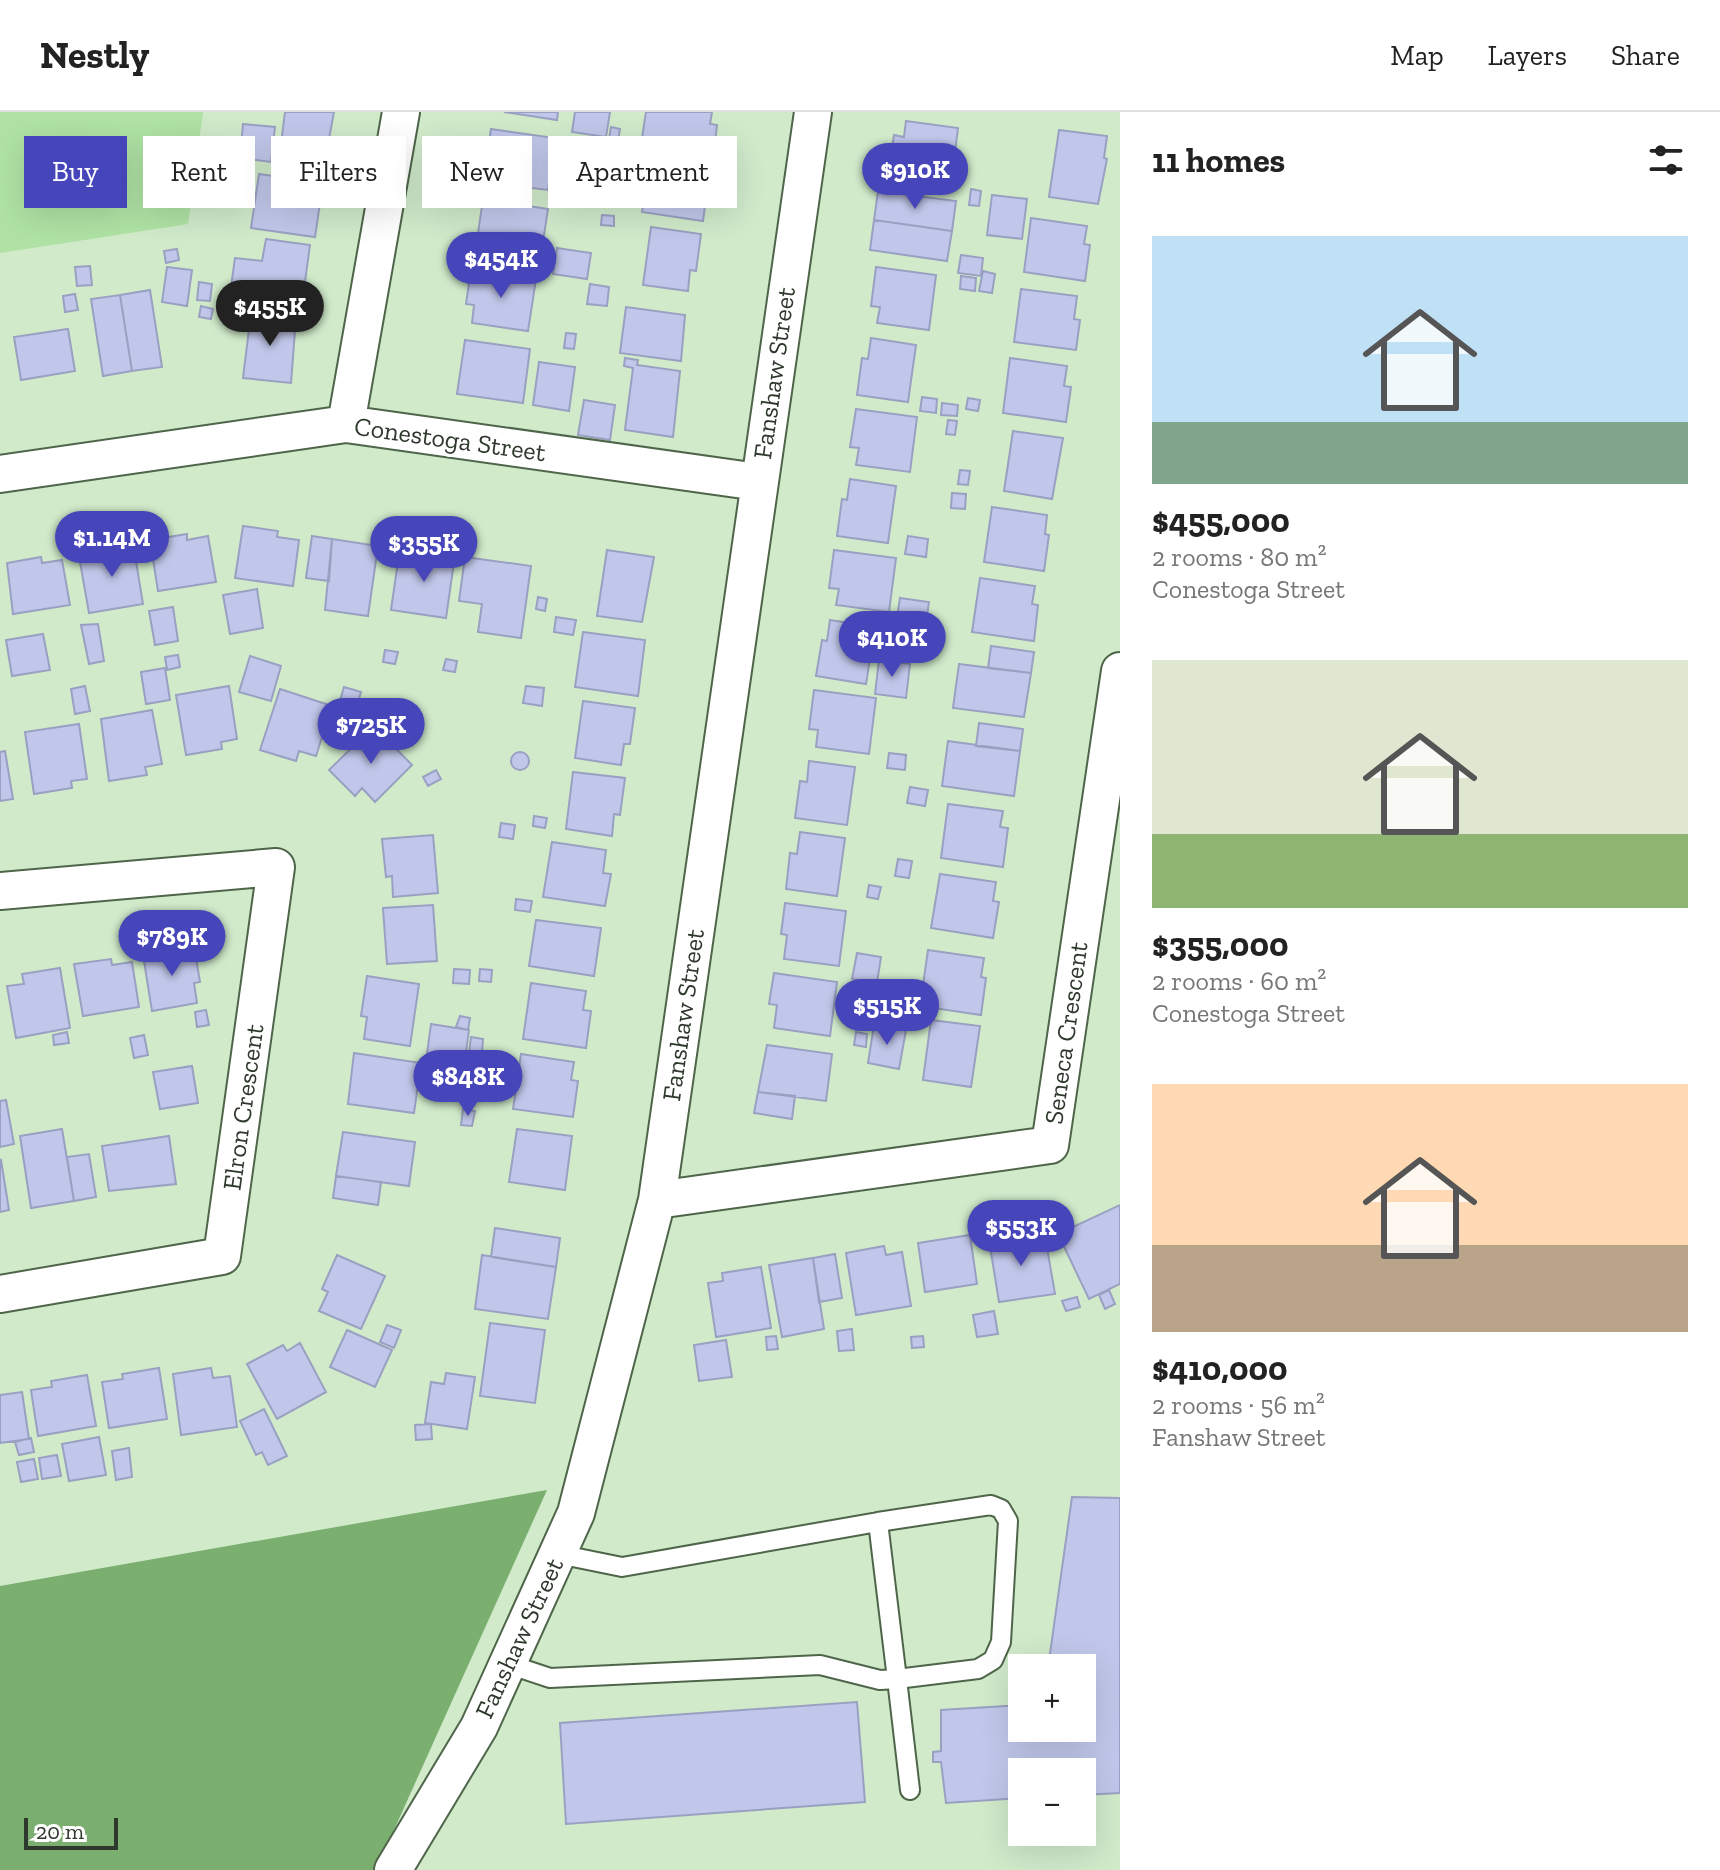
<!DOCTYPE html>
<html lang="en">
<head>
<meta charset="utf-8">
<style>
	:root { --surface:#fff; --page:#f6f6f6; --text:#222; --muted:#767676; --line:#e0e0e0; --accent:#4645ba }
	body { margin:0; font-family:"Zilla Slab",serif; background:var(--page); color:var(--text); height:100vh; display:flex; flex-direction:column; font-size:30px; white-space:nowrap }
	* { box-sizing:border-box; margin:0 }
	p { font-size:26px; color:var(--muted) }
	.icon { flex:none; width:44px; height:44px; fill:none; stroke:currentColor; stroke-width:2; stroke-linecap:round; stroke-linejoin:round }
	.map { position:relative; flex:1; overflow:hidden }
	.panel { display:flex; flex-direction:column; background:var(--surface); width:600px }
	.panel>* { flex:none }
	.hud { position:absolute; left:24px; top:24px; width:760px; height:72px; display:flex; gap:16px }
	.tools { position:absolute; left:1008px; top:1542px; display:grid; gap:16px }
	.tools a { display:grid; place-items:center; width:88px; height:88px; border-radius:0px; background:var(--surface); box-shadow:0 8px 32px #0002; font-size:40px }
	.scale { position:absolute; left:24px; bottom:20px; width:94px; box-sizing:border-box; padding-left:8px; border:4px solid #2e382c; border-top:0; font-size:22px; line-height:28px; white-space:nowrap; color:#2e382c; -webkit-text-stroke:6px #fff; paint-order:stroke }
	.price { position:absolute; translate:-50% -68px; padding:0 18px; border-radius:28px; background:var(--accent); color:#fff; font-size:26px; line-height:52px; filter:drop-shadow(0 2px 4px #0008) }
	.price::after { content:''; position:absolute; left:50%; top:48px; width:24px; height:18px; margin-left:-12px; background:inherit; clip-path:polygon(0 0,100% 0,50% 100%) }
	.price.selected { background:#222; color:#fff }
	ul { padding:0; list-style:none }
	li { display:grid; align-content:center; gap:16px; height:424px; padding:0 32px }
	li span { display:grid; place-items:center; height:248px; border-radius:0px; color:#555 }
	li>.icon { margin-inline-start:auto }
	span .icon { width:144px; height:144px; fill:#fffc; stroke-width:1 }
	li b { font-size:34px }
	h2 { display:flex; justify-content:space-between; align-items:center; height:96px; padding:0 32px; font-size:34px }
	.tag { padding:0 28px; border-radius:0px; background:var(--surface); box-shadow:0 8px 32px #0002; font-size:28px; line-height:72px }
	.tag.selected { background:var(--accent); color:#fff }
	header { display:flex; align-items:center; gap:48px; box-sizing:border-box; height:112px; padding:0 40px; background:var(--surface); border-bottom:2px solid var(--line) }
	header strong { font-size:38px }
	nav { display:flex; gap:44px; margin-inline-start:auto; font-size:28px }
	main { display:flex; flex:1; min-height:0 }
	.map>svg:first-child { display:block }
	.green { fill:#afe2a4 }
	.forest { fill:#7baf70 }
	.building { fill:#c1c7ea; stroke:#9aa0c1; stroke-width:2 }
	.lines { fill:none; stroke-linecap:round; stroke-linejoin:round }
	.service-casing { stroke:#4f654a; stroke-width:22 }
	.minor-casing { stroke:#4f654a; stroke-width:40 }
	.service { stroke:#fff; stroke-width:18 }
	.minor { stroke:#fff; stroke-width:36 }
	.labels { text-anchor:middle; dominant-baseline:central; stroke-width:6; stroke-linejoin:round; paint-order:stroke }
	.street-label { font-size:26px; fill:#2e382c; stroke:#fff }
</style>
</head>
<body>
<header>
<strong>Nestly</strong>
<nav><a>Map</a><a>Layers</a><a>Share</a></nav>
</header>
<main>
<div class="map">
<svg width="1120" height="1758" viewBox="0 0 1120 1758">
	<rect width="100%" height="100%" fill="#d0eaca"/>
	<!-- green -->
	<path class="green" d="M 0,0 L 203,0 L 188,112 L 0,141 Z"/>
	<!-- forest -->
	<path class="forest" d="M 547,1378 L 376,1758 L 0,1758 L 0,1474 Z"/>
	<!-- building -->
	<path class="building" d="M 285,0 L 334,0 L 324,54 L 279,48 Z
		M 504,0 L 558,0 L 557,8 Z
		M 575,0 L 610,0 L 606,25 L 572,20 Z
		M 646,0 L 712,0 L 710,12 L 717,13 L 714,37 L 642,26 Z
		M 906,9 L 958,16 L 951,71 L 888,62 L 894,23 L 904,25 Z
		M 243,12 L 275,15 L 271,50 L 240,46 Z
		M 611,15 L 620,17 L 618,29 L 609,27 Z
		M 491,17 L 555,26 L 548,78 L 492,71 L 494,52 L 486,51 Z
		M 1059,18 L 1107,24 L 1104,46 L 1107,47 L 1098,92 L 1049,85 Z
		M 607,28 L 623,30 L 622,41 L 606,39 Z
		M 220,46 L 232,47 L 229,64 L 218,62 Z
		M 650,46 L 701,53 L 699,70 L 708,71 L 703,109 L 642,100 Z
		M 259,62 L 323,71 L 315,125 L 251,116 Z
		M 572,71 L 598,74 L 597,93 L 570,89 Z
		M 971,77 L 981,79 L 979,94 L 969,93 Z
		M 878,79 L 956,89 L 952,119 L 874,108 Z
		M 992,83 L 1027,87 L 1022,127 L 987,123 Z
		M 483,87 L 548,97 L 540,149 L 484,141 L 487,122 L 478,121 Z
		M 602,103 L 614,104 L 614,114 L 601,113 Z
		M 1031,106 L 1087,114 L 1084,132 L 1090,133 L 1085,169 L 1024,160 Z
		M 874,108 L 952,119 L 947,149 L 870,138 Z
		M 651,115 L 701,122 L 696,159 L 690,158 L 688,179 L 643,173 Z
		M 266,127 L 310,133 L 301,199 L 229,189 L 235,146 L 262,149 Z
		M 557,136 L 591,141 L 587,167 L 553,162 Z
		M 177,137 L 179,148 L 166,151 L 164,139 Z
		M 961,143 L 983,146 L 981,164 L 958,161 Z
		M 90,154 L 92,173 L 77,174 L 75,155 Z
		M 167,155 L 192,158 L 187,194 L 162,190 Z
		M 876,155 L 936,163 L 929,218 L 877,211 L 880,195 L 871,194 Z
		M 471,157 L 536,167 L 528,219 L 472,211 L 474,193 L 466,192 Z
		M 983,159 L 995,162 L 992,181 L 979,179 Z
		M 961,164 L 976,166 L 975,179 L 960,177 Z
		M 199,170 L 212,172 L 210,189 L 197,188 Z
		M 590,172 L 609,175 L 607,194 L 587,192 Z
		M 1021,177 L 1077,184 L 1074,207 L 1080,208 L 1076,238 L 1014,230 Z
		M 150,178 L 162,255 L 132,259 L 120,183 Z
		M 75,182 L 78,198 L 65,200 L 63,184 Z
		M 120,183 L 132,259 L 103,264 L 91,187 Z
		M 201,194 L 213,197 L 211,207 L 199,205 Z
		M 626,195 L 685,203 L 681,249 L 620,241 Z
		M 251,201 L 296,206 L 291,271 L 243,266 Z
		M 68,217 L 75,259 L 21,268 L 14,225 Z
		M 566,221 L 576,222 L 574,237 L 564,236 Z
		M 871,226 L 916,233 L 908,290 L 857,283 L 862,246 L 868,247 Z
		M 465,228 L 530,237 L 523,291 L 457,282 Z
		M 625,246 L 638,248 L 637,253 L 680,259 L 673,325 L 625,318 L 633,256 L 624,254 Z
		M 1010,246 L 1067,254 L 1064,274 L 1071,275 L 1066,310 L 1003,301 Z
		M 539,250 L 575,255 L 569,299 L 533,293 Z
		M 922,285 L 937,287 L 936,301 L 920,299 Z
		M 968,286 L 980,288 L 978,299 L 966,297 Z
		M 584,288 L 615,293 L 610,328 L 578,323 Z
		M 942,291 L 958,293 L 957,304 L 941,303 Z
		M 856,297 L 917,305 L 910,360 L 856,353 L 859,336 L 850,335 Z
		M 948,308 L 957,309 L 955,323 L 946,322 Z
		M 1013,319 L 1063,326 L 1052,387 L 1004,379 Z
		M 960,358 L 970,359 L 968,373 L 958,372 Z
		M 850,367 L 896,374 L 888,431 L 837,424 L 842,387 L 847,388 Z
		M 952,381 L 966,382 L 965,397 L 951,396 Z
		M 992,395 L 1047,403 L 1045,422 L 1049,423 L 1044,459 L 984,450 Z
		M 243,414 L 278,419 L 277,425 L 299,428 L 293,474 L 235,466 Z
		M 187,422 L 187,428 L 208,424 L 216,470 L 158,479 L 150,428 Z
		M 312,424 L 332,427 L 329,469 L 306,466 Z
		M 908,424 L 928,427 L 926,445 L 905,442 Z
		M 332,427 L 378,434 L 368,504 L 325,498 Z
		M 133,431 L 143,492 L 89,501 L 80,450 L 96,447 L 94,437 Z
		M 607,438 L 654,445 L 642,510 L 597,504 Z
		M 834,438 L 896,446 L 889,500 L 836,493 L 839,477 L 829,476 Z
		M 424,439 L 455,443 L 446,506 L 391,498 L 399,442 L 423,446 Z
		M 41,445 L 42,451 L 62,448 L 70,493 L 13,502 L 7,451 Z
		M 465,445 L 531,454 L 521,526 L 478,520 L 482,492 L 459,489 Z
		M 980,466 L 1035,474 L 1032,492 L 1038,493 L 1034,529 L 972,520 Z
		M 257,477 L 263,516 L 230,522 L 223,483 Z
		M 538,485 L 547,487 L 545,499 L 536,497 Z
		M 900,486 L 929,490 L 925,516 L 896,512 Z
		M 173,495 L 178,529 L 155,533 L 149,499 Z
		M 556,505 L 576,508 L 573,523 L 554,520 Z
		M 830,508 L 875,515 L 866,572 L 816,564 L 822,528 L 827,529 Z
		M 98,512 L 104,549 L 89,552 L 81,513 Z
		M 583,520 L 645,528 L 638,584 L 575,575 Z
		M 43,522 L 50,558 L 12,564 L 6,528 Z
		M 991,534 L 1034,540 L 1031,561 L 988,556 Z
		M 385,538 L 398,540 L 395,552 L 383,550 Z
		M 178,543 L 180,555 L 167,558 L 165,545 Z
		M 250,544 L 281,554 L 271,589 L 239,580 Z
		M 446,547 L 457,549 L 455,560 L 443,558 Z
		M 879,548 L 910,552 L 906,586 L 875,582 Z
		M 959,552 L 1031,561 L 1024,605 L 953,596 Z
		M 165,556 L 170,588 L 146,592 L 141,560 Z
		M 85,574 L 90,599 L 75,602 L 71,577 Z
		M 229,574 L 237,627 L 221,630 L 222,637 L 186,643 L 176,583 Z
		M 526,574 L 544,576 L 542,594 L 523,591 Z
		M 344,575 L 361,580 L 356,597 L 339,592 Z
		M 280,577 L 332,594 L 316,644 L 299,639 L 296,649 L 260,638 Z
		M 814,578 L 876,586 L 869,642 L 816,635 L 818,618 L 809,617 Z
		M 583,589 L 635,596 L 630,632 L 624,632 L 621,653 L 575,646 Z
		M 152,598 L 162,652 L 145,655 L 147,663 L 109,669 L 101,607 Z
		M 979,611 L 1023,617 L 1020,639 L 976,634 Z
		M 79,612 L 87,667 L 71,669 L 72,676 L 34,682 L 25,620 Z
		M 374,614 L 412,653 L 375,690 L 362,676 L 355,684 L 329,658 Z
		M 948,629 L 1020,639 L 1014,684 L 942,674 Z
		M 5,639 L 13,687 L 0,689 L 0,640 Z
		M511 649a9 9 0 1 1 18 0a9 9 0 1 1-18 0Z
		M 889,641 L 906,643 L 905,658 L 887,656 Z
		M 809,649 L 855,655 L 847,713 L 795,706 L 800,669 L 807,670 Z
		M 436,658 L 441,667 L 428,674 L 423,665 Z
		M 573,660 L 625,666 L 620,703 L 614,702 L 612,724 L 566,717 Z
		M 910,675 L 928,678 L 925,694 L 907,691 Z
		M 948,692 L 1003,699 L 1000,715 L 1008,716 L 1003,755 L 941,746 Z
		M 534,704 L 547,706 L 545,716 L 533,714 Z
		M 501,711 L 515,713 L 513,727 L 499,725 Z
		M 800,720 L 845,726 L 837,784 L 786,777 L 790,741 L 797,742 Z
		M 433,723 L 438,781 L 393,785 L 392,764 L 386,765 L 382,727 Z
		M 552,730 L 606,738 L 603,761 L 611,762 L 605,794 L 543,785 Z
		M 898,747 L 912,749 L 909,766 L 895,764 Z
		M 940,762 L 996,770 L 993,789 L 999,790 L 993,826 L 931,816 Z
		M 869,773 L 881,775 L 878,787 L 867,785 Z
		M 516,787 L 532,789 L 530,800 L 515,798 Z
		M 785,791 L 846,799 L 839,854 L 784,847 L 787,823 L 781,822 Z
		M 433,793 L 437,849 L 387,852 L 383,796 Z
		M 536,808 L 601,816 L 594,864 L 529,854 Z
		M 194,834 L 200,870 L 194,871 L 197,891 L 152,899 L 143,843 Z
		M 928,838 L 984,846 L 981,865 L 986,866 L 981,903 L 920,894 Z
		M 857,841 L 881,845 L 877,871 L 852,867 Z
		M 111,847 L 112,853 L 132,850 L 139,895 L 83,904 L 74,852 Z
		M 60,856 L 70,916 L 16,926 L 7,874 L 24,872 L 22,862 Z
		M 454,857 L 470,858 L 469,872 L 453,871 Z
		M 480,857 L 492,858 L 491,870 L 479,869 Z
		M 774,861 L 837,870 L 830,924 L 774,916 L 777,893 L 769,892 Z
		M 367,864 L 419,872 L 410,934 L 364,927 L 367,905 L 361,904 Z
		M 531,871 L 586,879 L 583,898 L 591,899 L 586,936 L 523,927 Z
		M 882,876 L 897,878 L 895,888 L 880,886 Z
		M 206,898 L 209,913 L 197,915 L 195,900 Z
		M 460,904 L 470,906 L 468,918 L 456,915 Z
		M 931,908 L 980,914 L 971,975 L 923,968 Z
		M 431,912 L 469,918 L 465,947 L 427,942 Z
		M 874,913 L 906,918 L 899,957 L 868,951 Z
		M 67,920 L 69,931 L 54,933 L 53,923 Z
		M 856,920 L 867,922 L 866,935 L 854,933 Z
		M 144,923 L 148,943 L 134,946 L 130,926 Z
		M 471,925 L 483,927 L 482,942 L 469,941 Z
		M 767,933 L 832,942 L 826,989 L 758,980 Z
		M 354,941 L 421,951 L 414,1001 L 348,992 Z
		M 521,942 L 574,950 L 571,968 L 578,969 L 573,1005 L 513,997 Z
		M 192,954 L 198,991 L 160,997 L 153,960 Z
		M 449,954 L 466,957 L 463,975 L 446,973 Z
		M 758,980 L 795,984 L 792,1007 L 754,1001 Z
		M 6,988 L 14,1032 L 0,1035 L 0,989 Z
		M 463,997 L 475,999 L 472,1014 L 461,1013 Z
		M 62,1017 L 74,1089 L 31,1096 L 20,1024 Z
		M 517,1017 L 572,1024 L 565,1078 L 509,1070 Z
		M 343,1020 L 415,1030 L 409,1074 L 336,1064 Z
		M 169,1024 L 176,1072 L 109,1079 L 102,1034 Z
		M 89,1042 L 96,1085 L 74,1089 L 67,1045 Z
		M 1,1048 L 9,1098 L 0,1100 L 0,1049 Z
		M 336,1064 L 381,1070 L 378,1093 L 333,1086 Z
		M 1120,1093 L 1120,1172 L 1089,1187 L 1058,1122 Z
		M 495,1116 L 560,1126 L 556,1155 L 491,1145 Z
		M 1022,1122 L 1022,1128 L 1045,1124 L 1055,1182 L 999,1190 L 989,1128 Z
		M 970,1123 L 977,1172 L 925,1180 L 918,1131 Z
		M 884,1134 L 886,1143 L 902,1140 L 911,1194 L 856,1203 L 846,1141 Z
		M 835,1142 L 842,1186 L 819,1190 L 813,1146 Z
		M 337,1143 L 385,1164 L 361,1217 L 319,1199 L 328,1180 L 322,1177 Z
		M 482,1143 L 556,1155 L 548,1207 L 475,1197 Z
		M 813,1146 L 824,1217 L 782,1225 L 769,1153 Z
		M 761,1155 L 771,1216 L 716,1225 L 708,1171 L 723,1169 L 722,1161 Z
		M 1109,1178 L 1115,1192 L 1105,1197 L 1099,1183 Z
		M 1077,1185 L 1080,1195 L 1066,1199 L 1062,1189 Z
		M 994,1199 L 998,1222 L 977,1225 L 973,1203 Z
		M 490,1211 L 545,1218 L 535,1291 L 480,1284 Z
		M 387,1213 L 401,1218 L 394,1236 L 380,1230 Z
		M 852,1217 L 854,1238 L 839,1239 L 837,1219 Z
		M 347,1218 L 392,1238 L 375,1275 L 330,1255 Z
		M 776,1224 L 778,1237 L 767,1238 L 766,1225 Z
		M 923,1224 L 924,1235 L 912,1236 L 911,1225 Z
		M 726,1228 L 732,1265 L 699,1269 L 694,1233 Z
		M 300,1231 L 326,1280 L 277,1307 L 247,1252 L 283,1233 L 287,1239 Z
		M 159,1256 L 167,1307 L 109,1316 L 102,1270 L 123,1267 L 122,1262 Z
		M 211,1256 L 213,1266 L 230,1264 L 237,1315 L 181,1323 L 173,1262 Z
		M 446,1261 L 475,1265 L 467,1317 L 425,1311 L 431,1270 L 444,1272 Z
		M 87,1263 L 96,1314 L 38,1324 L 31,1278 L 52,1275 L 51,1269 Z
		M 22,1280 L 29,1327 L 0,1331 L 0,1283 Z
		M 264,1297 L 287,1344 L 268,1353 L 262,1340 L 256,1343 L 240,1309 Z
		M 431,1312 L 432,1327 L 416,1328 L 415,1313 Z
		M 99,1325 L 106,1363 L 69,1369 L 62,1332 Z
		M 31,1326 L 34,1340 L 19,1343 L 15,1330 Z
		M 129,1336 L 132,1365 L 116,1368 L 112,1339 Z
		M 57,1343 L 61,1364 L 42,1367 L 39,1346 Z
		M 34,1347 L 38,1367 L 21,1370 L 17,1350 Z
		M 1072,1385 L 1120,1386 L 1120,1681 L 1082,1683 L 1082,1660 L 1022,1660 L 1022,1686 L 946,1691 L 941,1650 L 933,1650 L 933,1640 L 941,1639 L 941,1598 L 1022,1593 L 1022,1616 L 1082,1616 L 1082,1556 L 1048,1556 Z
		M 857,1590 L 865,1690 L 566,1712 L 560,1611 Z"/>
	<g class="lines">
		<defs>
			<path id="service" d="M 991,1393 L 1001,1397 L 1008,1409 L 1001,1530 L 993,1548 L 978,1557 L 897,1567 L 878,1410 Z
				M 558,1442 L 622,1455 L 878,1410
				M 508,1552 L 550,1566 L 820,1553 L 880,1568 L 897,1567 L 910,1678"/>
			<path id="minor" d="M 346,312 L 401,0
				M 0,362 L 346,312 L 758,370
				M 0,779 L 276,755 L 222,1144 L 0,1182
				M 657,1088 L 1050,1033 L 1120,559
				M 393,1758 L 479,1615 L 576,1401 L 657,1088 L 813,0"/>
		</defs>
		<!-- service casing -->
		<use href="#service" class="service-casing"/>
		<!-- minor casing -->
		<use href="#minor" class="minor-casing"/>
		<!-- service -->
		<use href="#service" class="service"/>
		<!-- minor -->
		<use href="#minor" class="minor"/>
	</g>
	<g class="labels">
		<!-- street labels -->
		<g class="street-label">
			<text transform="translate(774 261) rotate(-82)">Fanshaw Street</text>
			<text transform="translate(450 327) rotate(8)">Conestoga Street</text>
			<text transform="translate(683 903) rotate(-82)">Fanshaw Street</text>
			<text transform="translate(1066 921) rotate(-82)">Seneca Crescent</text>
			<text transform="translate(243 995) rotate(-82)">Elron Crescent</text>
			<text transform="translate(519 1526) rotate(-65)">Fanshaw Street</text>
		</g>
	</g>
</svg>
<div class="tools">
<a>+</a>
<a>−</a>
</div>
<div class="scale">20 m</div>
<b class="price" style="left:915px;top:99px">$910K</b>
<b class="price" style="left:501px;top:188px">$454K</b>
<b class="price selected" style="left:270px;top:236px">$455K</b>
<b class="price" style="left:112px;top:467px">$1.14M</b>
<b class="price" style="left:424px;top:472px">$355K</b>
<b class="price" style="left:892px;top:567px">$410K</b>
<b class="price" style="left:371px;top:654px">$725K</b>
<b class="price" style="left:172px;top:866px">$789K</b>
<b class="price" style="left:887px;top:935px">$515K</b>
<b class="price" style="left:468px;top:1006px">$848K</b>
<b class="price" style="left:1021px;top:1156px">$553K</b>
<div class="hud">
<a class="tag selected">Buy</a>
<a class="tag">Rent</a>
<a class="tag">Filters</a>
<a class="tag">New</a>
<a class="tag">Apartment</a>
</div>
</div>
<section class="panel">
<h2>11 homes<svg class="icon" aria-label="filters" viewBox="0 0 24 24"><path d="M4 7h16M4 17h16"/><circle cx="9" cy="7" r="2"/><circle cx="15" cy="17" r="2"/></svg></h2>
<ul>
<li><span style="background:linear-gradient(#bfe0f5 75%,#7fa58c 0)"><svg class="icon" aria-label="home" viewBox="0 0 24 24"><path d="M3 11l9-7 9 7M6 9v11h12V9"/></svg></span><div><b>$455,000</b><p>2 rooms · 80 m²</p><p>Conestoga Street</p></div></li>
<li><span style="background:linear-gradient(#dfe7d0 70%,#8fb573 0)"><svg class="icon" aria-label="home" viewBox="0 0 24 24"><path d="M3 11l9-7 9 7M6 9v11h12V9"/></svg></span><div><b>$355,000</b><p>2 rooms · 60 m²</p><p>Conestoga Street</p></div></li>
<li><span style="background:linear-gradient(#ffd9b3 65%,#b9a48a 0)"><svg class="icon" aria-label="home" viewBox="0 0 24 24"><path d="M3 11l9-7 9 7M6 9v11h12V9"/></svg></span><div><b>$410,000</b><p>2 rooms · 56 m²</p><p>Fanshaw Street</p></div></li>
</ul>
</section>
</main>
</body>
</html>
